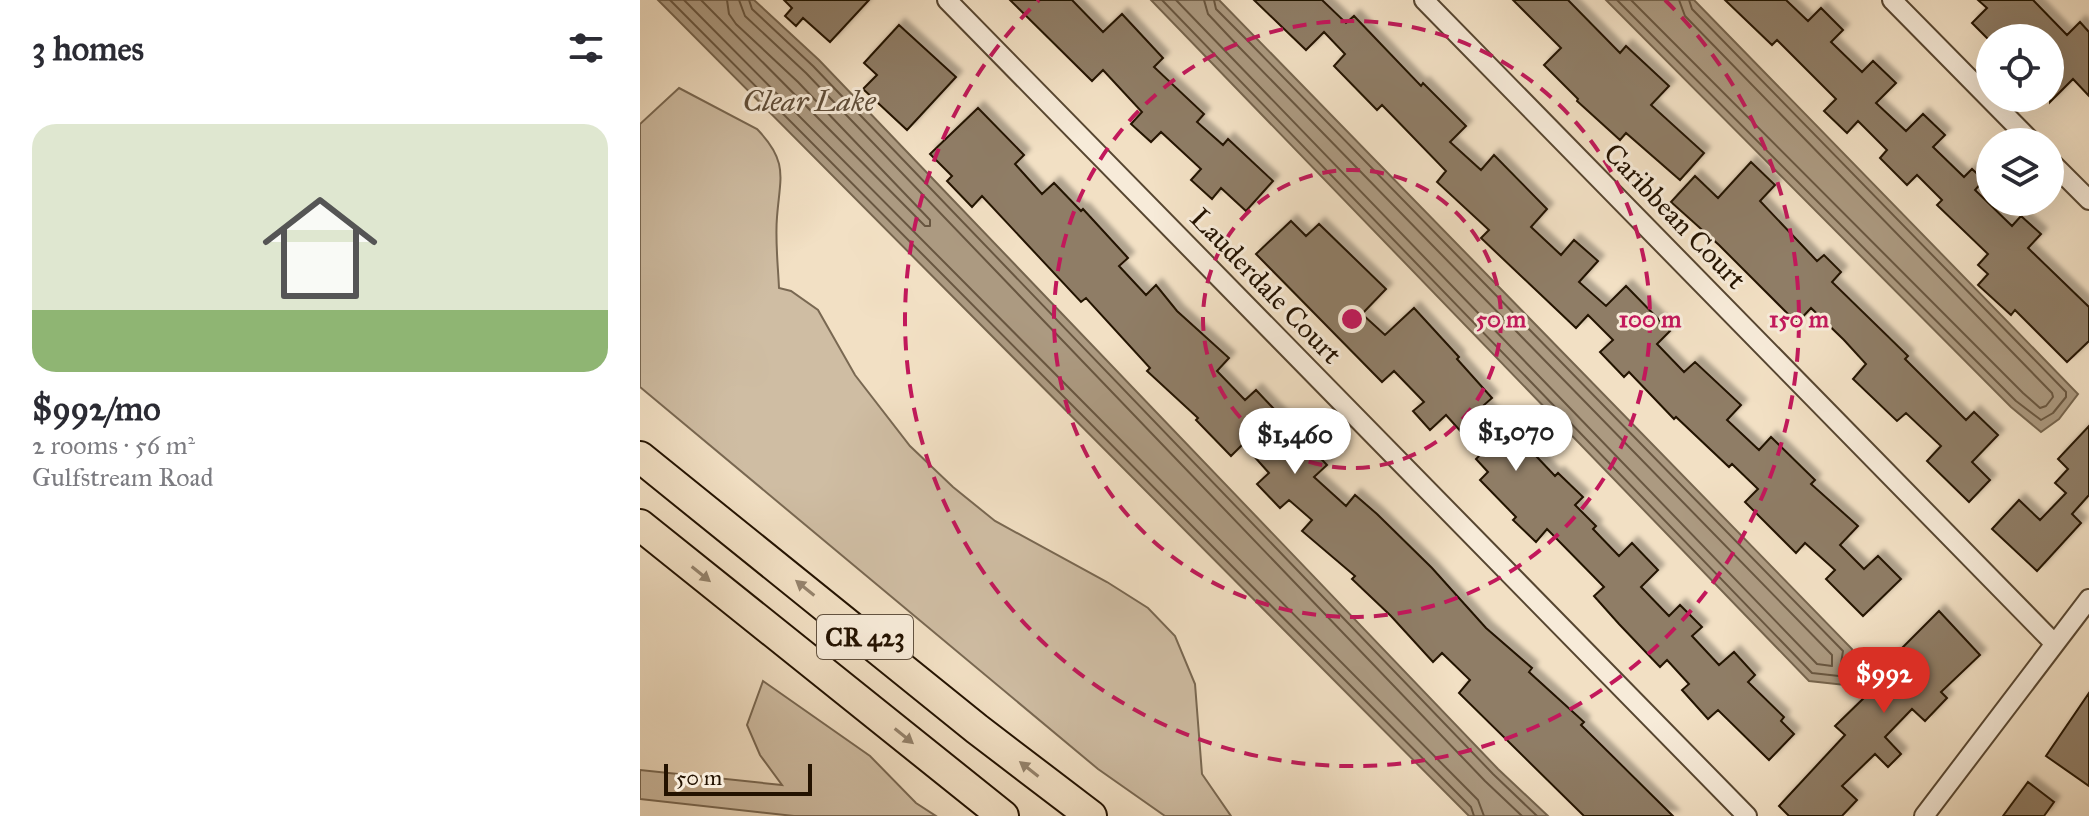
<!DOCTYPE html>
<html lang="en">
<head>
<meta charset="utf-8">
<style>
	:root { --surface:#fff; --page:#f2f2f3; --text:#2b2b33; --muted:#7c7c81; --accent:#d93025 }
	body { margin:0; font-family:"IM FELL Great Primer",serif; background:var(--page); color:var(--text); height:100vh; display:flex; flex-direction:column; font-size:30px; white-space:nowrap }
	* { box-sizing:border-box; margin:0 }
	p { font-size:26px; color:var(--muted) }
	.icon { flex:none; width:44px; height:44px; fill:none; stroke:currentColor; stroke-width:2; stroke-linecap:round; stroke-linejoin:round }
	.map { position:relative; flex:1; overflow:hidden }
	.details { display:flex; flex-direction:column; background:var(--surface); width:640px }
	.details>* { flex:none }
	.tools { position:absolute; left:1336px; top:24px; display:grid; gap:16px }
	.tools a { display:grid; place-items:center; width:88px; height:88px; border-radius:50%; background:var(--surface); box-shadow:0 8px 32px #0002; font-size:40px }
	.scale { position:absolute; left:24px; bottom:20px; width:148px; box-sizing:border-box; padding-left:8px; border:4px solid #231200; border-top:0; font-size:22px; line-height:28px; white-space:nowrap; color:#231200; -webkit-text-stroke:6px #f7ebd9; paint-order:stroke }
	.price { position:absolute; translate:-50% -68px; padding:0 18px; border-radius:28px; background:#fff; color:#222; font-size:26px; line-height:52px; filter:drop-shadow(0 2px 4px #0008) }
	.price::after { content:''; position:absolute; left:50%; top:48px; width:24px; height:18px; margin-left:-12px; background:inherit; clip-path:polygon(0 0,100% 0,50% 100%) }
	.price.on { background:var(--accent); color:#fff }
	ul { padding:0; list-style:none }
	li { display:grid; align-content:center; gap:16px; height:424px; padding:0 32px }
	li span { display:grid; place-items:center; height:248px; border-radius:24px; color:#555 }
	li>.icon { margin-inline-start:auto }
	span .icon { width:144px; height:144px; fill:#fffc; stroke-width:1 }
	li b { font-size:34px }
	h2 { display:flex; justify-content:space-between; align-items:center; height:96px; padding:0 32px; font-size:34px }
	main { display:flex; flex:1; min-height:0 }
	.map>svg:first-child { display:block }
	.green { fill:#cfbda3; stroke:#796852; stroke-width:2 }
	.water { fill:#ac9a81; stroke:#75644d; stroke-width:2 }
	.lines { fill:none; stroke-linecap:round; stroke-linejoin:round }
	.shore { stroke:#685640; stroke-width:2 }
	.building { fill:#8f7d66; stroke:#231200; stroke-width:2; filter:url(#shadow) }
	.minor-casing { stroke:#574631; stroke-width:22 }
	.primary-casing { stroke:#231200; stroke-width:34 }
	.minor { stroke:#f7ebd9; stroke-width:18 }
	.primary { stroke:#f2e0c4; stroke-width:30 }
	.oneway { fill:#95836c }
	.ring { fill:none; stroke:#c2185b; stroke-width:4; stroke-dasharray:14 10 }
	.labels { text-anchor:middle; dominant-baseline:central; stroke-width:6; stroke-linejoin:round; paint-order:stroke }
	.shield { fill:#f7ebd9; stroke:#635341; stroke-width:2 }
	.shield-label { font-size:26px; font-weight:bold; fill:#231200 }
	.street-label { font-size:28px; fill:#231200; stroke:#f7ebd9 }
	.water-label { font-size:30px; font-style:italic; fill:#614f3a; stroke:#f7ebd9 }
	.centre { fill:#c2185b; stroke:#f7ebd9; stroke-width:4 }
	.ring-label { font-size:24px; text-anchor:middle; font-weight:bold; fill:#c2185b; stroke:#f7ebd9; stroke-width:6; stroke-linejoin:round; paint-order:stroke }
</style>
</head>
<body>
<main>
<section class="details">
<h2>3 homes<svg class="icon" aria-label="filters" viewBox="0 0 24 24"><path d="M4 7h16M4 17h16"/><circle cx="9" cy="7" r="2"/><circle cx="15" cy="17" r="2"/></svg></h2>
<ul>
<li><span style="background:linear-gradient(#dfe7d0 75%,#8fb573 0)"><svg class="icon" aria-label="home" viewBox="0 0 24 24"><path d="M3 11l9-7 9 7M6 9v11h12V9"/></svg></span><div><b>$992/mo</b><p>2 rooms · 56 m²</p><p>Gulfstream Road</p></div></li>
</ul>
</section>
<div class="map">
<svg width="1449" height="816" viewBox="0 0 1449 816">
	<defs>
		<filter id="shadow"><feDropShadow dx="6" dy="-6" stdDeviation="2" flood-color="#0004"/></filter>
	</defs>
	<rect width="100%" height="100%" fill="#f2e0c4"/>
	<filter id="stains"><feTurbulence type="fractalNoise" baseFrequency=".0025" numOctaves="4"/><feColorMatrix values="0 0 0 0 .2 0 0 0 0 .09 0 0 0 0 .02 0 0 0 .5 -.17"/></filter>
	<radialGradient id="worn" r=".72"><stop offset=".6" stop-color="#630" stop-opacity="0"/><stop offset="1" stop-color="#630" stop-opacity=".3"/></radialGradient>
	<!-- green -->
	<path class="green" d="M 39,88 L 117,129 C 149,162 140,177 137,217 C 135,240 138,265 139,288 L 151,291 L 178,310 L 215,375 L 270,446 L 313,487 L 355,521 L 467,582 L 508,608 L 535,636 L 555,684 L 562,774 L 591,816 L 525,816 L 458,769 L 0,387 L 0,124 Z
		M 123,681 L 230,756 L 276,803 L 296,816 L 154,816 L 0,799 L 0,770 L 142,785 L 120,755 L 107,725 Z"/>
	<!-- water -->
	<path class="water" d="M 18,0 L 114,0 L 179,60 L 858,769 L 908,816 L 829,816 Z
		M 511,0 L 579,0 L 1212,649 L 1210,673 L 1205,685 L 1169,681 Z
		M 966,0 L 1054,0 L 1438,394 L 1419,419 L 1401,432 L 1371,407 Z"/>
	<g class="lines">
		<!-- shore -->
		<path class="shore" d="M 30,0 L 831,807 L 834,816
			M 44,0 L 838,800 L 844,816
			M 61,0 L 285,226 L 290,226 L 290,220 L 158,82 L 96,24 L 89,14 L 87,0
			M 99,0 L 105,16 L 166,73 L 845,781 L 882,816
			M 109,0 L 112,9 L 173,66 L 853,774 L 897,816
			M 522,0 L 1172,673 L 1199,676 L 1203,651 L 607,40 L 576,9 L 574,0
			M 536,0 L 1177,664 L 1192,666 L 1192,655 L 599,47 L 568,14 L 564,0
			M 977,0 L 1376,401 L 1401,420 L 1413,413 L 1426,397 L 1426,392 L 1052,9 L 1049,0
			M 991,0 L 1383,393 L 1400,408 L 1406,406 L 1413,397 L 1412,393 L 1045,16 L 1039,0"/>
	</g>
	<!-- building -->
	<path class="building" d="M 144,0 L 229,0 L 190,42 L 163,18 L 156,26 L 145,16 L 152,8 Z
		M 370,0 L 432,0 L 463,32 L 482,14 L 523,58 L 514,67 L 564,114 L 557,122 L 583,145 L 588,139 L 633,181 L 606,211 L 581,188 L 572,199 L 551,180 L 561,169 L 521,132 L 511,142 L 491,124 L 502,112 L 463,70 L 452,81 Z
		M 614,0 L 682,0 L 706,23 L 714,16 L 781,86 L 783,83 L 826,126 L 810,142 L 841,170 L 854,155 L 907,209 L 891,227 L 921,255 L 934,240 L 958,261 L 939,282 L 966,306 L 986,286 L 1030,331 L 1017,344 L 1044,372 L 1055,362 L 1101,405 L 1087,420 L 1119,450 L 1131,437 L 1175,480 L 1171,484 L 1218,526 L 1200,545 L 1224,569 L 1238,556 L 1261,579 L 1223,616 L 1186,579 L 1195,570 L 1165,543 L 1156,553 L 1105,502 L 1118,489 L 1092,464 L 1089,467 L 1036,417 L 1034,419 L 989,372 L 984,377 L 960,352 L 973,340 L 948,315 L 936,328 L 841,238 L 849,230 L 797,182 L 806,171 L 742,105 L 737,110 L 694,66 L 705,54 L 684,32 L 666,50 Z
		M 873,0 L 928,0 L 980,53 L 986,46 L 1029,86 L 1011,105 L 1064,153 L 1040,180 L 986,133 L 980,140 L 937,101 L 938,99 L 904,65 L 921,48 Z
		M 1085,0 L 1146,0 L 1168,21 L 1181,8 L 1203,30 L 1191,42 L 1222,72 L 1233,61 L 1256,83 L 1236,103 L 1266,131 L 1283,114 L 1305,135 L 1293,147 L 1324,177 L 1332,169 L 1344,180 L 1335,190 L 1372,226 L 1381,216 L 1401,234 L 1388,248 L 1449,307 L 1449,341 L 1427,362 L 1375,310 L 1371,315 L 1338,285 L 1348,274 L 1338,265 L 1348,254 L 1297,205 L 1302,200 L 1277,175 L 1267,185 L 1240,158 L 1247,150 L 1218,121 L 1207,133 L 1184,111 L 1196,99 L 1137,40 L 1132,45 Z
		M 1338,0 L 1393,0 L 1427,35 L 1440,22 L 1449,32 L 1449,96 L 1433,79 L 1410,102 L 1410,38 L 1381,38 L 1370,27 L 1359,38 L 1350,38 L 1350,41 L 1332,23 L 1347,8 Z
		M 259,25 L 316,77 L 267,130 L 223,89 L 237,75 L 224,63 Z
		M 338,108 L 384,155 L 375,164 L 402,194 L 414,183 L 441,211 L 443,209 L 488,258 L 479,266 L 506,295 L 516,285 L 537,311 L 589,358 L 577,371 L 605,400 L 616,390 L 687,465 L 674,477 L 706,506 L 715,495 L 737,514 L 792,568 L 846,628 L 892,668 L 889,672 L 944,722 L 941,725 L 1033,816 L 944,816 L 819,693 L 830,680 L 802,653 L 793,662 L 751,616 L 712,579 L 715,576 L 662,531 L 672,520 L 649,500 L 640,508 L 617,484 L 629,473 L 603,444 L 591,456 L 556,420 L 558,418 L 507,371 L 510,368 L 446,298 L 441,302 L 342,196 L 332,207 L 307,181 L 312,176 L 290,154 Z
		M 1111,162 L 1135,185 L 1120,201 L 1177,261 L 1184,255 L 1201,272 L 1192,282 L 1268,356 L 1265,359 L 1326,420 L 1334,412 L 1358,435 L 1332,462 L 1350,480 L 1329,502 L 1287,461 L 1301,446 L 1266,413 L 1257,421 L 1213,379 L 1226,364 L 1204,340 L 1171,308 L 1157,323 L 1079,245 L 1031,202 L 1055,176 L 1078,198 Z
		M 651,221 L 666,236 L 679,224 L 746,289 L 722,314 L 745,335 L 774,308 L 819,357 L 817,359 L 852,398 L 844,405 L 855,417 L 845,426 L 867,449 L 878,437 L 915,476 L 918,473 L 943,497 L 935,505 L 956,526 L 953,529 L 979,556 L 992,543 L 1018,570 L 1001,587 L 1029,616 L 1040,605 L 1062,627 L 1052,636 L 1079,665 L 1094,652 L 1115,675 L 1108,682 L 1144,717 L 1141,721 L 1154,734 L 1129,760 L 1078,710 L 1068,719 L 1042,690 L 1049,684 L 1027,660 L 1020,667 L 979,624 L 954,596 L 964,587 L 907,529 L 896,542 L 873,520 L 876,517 L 840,480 L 848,472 L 836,459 L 841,454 L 806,415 L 790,430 L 773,411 L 784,402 L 754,371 L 742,382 L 616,254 Z
		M 1449,426 L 1449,495 L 1432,514 L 1441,523 L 1397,571 L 1352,529 L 1379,500 L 1400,520 L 1426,493 L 1415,483 L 1428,469 L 1418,459 Z
		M 1299,611 L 1340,655 L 1301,692 L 1307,698 L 1285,721 L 1272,709 L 1245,737 L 1261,754 L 1248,767 L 1235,754 L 1202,786 L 1217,800 L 1202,816 L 1149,816 L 1139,806 L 1205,735 L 1195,726 L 1230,692 L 1223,687 Z
		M 1449,693 L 1449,786 L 1406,756 Z
		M 1388,782 L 1414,802 L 1404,816 L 1363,816 Z"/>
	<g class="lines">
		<defs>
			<path id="minor" d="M 307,0 L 1107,816
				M 784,0 L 1414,643
				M 1252,0 L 1392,142
				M 1410,161 L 1449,200
				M 1284,816 L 1449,599"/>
			<path id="primary" d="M 0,457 L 337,729 L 451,816
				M 0,525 L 363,816"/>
		</defs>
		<!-- minor casing -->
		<use href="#minor" class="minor-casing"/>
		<!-- primary casing -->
		<use href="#primary" class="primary-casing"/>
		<!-- minor -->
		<use href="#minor" class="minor"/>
		<!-- primary -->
		<use href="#primary" class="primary"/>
	</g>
	<!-- one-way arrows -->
	<defs><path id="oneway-solid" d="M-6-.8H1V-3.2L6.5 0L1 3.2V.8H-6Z" transform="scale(2)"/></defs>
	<g class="oneway">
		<use href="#oneway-solid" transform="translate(61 574) rotate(39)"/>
		<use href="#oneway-solid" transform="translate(165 588) rotate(-141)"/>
		<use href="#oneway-solid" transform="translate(264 736) rotate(39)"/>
		<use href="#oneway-solid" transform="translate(389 769) rotate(-142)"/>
	</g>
	<!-- distance rings -->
	<g class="ring">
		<circle cx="712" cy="319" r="149"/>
		<circle cx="712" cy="319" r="298"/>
		<path d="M1025 0A447 447 0 1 1 399 0"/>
	</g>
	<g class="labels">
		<!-- shield labels -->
		<rect class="shield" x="177" y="615" width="96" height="44" rx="6"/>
		<g class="shield-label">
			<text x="225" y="637">CR 423</text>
		</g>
		<!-- street labels -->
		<g class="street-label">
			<text transform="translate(1035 216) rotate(46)">Caribbean Court</text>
			<text transform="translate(626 286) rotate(46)">Lauderdale Court</text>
		</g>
		<!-- water labels -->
		<g class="water-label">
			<text x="169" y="101">Clear Lake</text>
		</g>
	</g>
	<circle cx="712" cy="319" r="12" class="centre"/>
	<g class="ring-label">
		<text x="861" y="327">50 m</text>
		<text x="1010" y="327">100 m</text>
		<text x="1159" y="327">150 m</text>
	</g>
	<rect width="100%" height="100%" filter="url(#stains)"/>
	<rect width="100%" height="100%" fill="url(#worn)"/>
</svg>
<div class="tools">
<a><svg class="icon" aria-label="locate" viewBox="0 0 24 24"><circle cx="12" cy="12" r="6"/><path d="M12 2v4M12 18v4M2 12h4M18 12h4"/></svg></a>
<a><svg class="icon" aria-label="layers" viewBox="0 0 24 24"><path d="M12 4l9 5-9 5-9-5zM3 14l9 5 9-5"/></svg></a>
</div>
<div class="scale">50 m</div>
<b class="price" style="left:876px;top:473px">$1,070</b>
<b class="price" style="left:655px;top:476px">$1,460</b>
<b class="price on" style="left:1244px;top:715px">$992</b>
</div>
</main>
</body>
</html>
